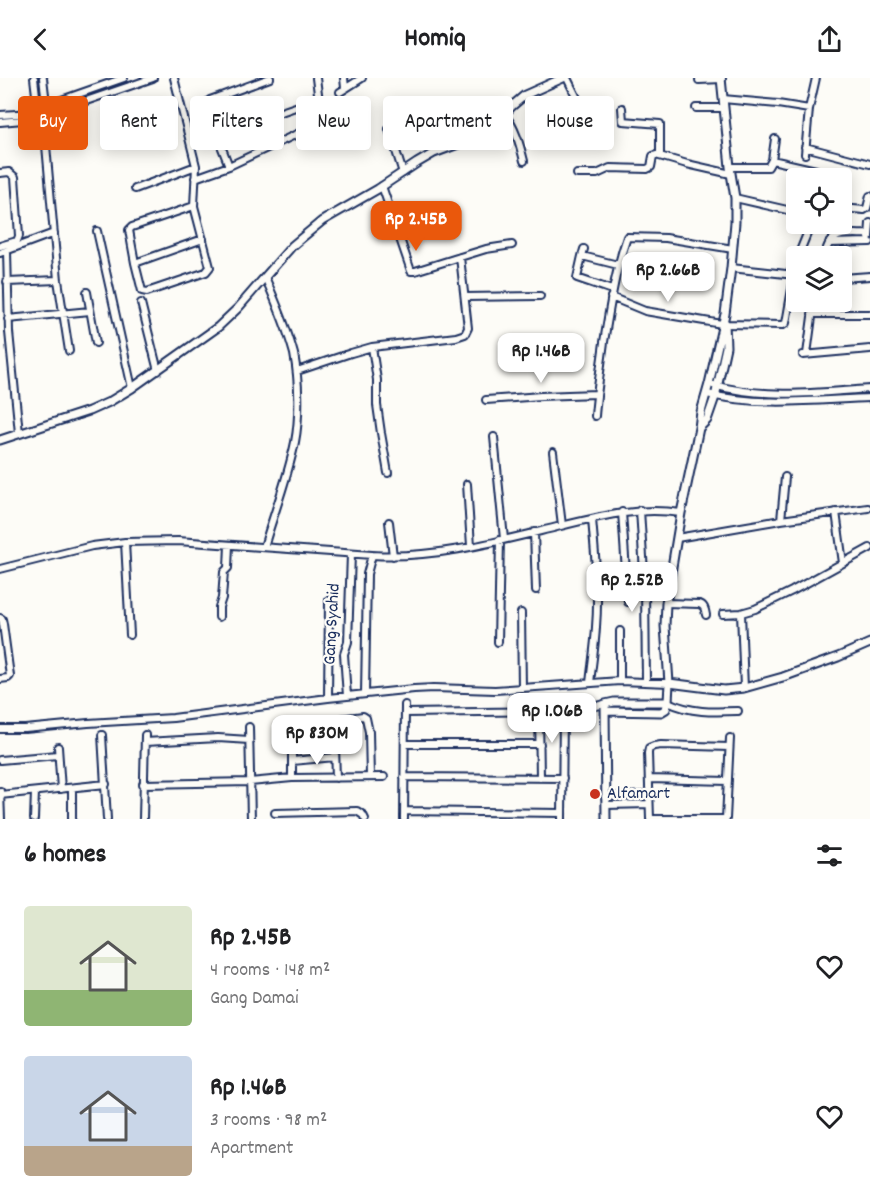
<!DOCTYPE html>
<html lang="en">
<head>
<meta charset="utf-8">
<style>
	:root { --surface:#fff; --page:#f6f6f6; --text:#202124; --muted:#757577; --accent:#ea580c }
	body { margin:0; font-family:Dekko,sans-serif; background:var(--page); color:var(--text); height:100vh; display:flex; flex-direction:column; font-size:22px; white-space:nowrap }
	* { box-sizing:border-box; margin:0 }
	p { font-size:20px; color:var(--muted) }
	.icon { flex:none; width:33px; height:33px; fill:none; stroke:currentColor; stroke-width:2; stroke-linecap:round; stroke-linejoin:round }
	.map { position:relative; height:741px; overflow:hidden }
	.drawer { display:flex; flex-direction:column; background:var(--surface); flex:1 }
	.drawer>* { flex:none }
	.banner { position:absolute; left:18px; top:18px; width:834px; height:54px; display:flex; gap:12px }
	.fabs { position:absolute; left:786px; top:90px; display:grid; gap:12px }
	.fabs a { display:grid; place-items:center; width:66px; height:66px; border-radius:6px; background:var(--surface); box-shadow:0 3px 15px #0003; font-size:30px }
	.price { position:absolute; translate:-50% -51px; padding:0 14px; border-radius:12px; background:#fff; color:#222; font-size:20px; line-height:39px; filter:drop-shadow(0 2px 3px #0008) }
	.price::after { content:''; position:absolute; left:50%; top:36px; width:18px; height:14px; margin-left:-9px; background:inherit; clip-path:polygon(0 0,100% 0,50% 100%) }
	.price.on { background:var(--accent); color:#fff }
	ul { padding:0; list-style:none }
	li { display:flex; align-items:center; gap:18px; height:150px; padding:0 24px }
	li span { display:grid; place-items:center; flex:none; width:168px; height:120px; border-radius:6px; color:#555 }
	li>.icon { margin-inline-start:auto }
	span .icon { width:72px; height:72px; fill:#fffc; stroke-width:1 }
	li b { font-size:26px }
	h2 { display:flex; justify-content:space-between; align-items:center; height:72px; padding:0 24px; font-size:26px }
	.chip { padding:0 21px; border-radius:6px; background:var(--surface); box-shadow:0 3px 15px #0003; font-size:21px; line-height:54px }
	.chip.on { background:var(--accent); color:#fff }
	header { display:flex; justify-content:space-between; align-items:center; height:78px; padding:0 24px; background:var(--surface); font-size:27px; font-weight:700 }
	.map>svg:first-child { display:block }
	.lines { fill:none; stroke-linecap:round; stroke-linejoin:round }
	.minor-casing { stroke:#1b2f5e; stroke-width:10 }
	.tertiary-casing { stroke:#1b2f5e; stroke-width:11 }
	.minor { stroke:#fdfcf7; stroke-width:6 }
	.tertiary { stroke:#fdfcf7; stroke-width:7 }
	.poi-dot { fill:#c8321e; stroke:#fdfcf7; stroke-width:2 }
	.labels { text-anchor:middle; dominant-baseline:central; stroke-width:4.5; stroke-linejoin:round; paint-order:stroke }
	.street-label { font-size:18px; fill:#1b2f5e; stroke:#fdfcf7 }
	.poi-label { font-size:18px; fill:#1b2f5e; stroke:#fdfcf7; text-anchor:start }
</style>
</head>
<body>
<header><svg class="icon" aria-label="back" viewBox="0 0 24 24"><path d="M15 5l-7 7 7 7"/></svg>Homiq<svg class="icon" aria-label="share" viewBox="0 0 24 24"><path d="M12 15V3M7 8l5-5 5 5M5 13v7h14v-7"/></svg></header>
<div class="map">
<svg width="870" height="741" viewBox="0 0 870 741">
	<rect width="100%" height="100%" fill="#fdfcf7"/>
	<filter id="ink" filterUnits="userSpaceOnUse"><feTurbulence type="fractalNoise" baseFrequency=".0167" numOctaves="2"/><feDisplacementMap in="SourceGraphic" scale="12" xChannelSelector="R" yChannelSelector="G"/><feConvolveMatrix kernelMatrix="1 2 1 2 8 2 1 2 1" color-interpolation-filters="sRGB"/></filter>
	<g filter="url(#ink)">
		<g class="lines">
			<defs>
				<path id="minor" d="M 34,0 L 37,26
					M 43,0 L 46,25
					M 174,0 L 196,88 L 194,128 L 210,189 L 206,194 L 147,214 L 142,213 L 135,185 L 129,152 L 132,149 L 194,128
					M 344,0 L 345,10
					M 567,0 L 585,36
					M 699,2 L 722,1
					M 340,14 L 362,0
					M 723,21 L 778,26 L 809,31
					M34 35a10 10 0 1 1 20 0a10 10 0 1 1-20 0Z
					M 50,26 L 124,0
					M 622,30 L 623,43 L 660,46 L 660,78
					M 696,30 L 724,30
					M 54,34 L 153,0
					M 504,36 C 515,48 520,67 524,83
					M 0,37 L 33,35
					M 0,44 L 35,41
					M 44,45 L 58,202 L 69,273
					M 389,51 L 403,95
					M 216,56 L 319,21
					M 805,69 L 870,86
					M 805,76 L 809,31 L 816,0
					M 772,82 L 816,92 L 818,100
					M 229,88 L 209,37 L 206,26 L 210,22 L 270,0
					M 730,89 L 768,89 L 772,82 L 775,61
					M 0,95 L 9,94 L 15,99 L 19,158 L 17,163 L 0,168
					M 577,96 L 597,96 L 610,90 L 647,91 L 651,89 L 653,78 L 656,77 L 687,86 L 731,96
					M 195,100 L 229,88 L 316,47 L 319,44 L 321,39 L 316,0
					M 382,108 L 411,193 L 415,193 L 486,171 L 512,167
					M 135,111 L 196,88
					M 735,120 L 796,134
					M 842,130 L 864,132 L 867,130 L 870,118
					M 844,130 L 849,100
					M 97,153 L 132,310
					M 869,159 L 870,145
					M 829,165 L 870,164
					M 584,171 L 582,178 L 618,187
					M 7,173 L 9,254 L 19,355
					M 0,175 L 54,155
					M 582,178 L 577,200 L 612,212
					M 798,178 L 811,146
					M 824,178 C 826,174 827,168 830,164 C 837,153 858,157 869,156
					M 135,185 L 203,161
					M 731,190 L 795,197
					M 842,200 L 870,198
					M 7,204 L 58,202
					M 87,214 L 96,265
					M 465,219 L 540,218
					M 611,219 L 645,233 L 722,246 L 783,247 L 786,245 L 796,188
					M 141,225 L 158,293
					M 812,236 L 870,236
					M 8,241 L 90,233
					M 372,269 L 377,302 L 377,327 L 381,355 L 388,395
					M 807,276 L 814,224
					M 803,277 L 870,271
					M 297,293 L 351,275 L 372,269 L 456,259 L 465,256 L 468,250 L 460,179
					M 713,307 C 766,321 816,315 870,311
					M 707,316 C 760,329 816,322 870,320
					M 486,322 L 541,318 L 596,316
					M 595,338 C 597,313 601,288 604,264 C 610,228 615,193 627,159 L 666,160 L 733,171
					M 494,359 L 504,461
					M 553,374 L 562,447
					M 467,406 L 471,468
					M 640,432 L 645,510 L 646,603
					M 622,434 L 628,524
					M 836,434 L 843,485
					M 781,442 L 785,399
					M 389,444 L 393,478
					M 534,454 L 536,512
					M 677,460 L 781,442 L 868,430
					M 125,464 L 130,557
					M 264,469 C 274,435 288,399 295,364 C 300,338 299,302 294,276 C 287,250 276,224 265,199
					M 0,491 L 92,468 L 125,464 L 178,463 L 372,477 C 431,481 492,465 549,451 C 593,440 636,428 681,435
					M 666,525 L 699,526 C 704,527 705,531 706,537
					M 521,535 L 522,610
					M 741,535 L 744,610
					M 723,536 L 741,535 L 755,531 L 792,513 L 870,470
					M 219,539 L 219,529 L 222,520 L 224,494 L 228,490 L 229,467
					M 0,540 L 2,541 L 3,546 L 10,598 L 8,600 L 0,601
					M 498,564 L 500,462
					M 620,603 L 620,553
					M 590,605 C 592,586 595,568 596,549 C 599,513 595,477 592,441
					M 365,616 L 367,496 L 372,477
					M 347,618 L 344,576 L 348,564 L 351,476
					M 328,620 L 329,522
					M 668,624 C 691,635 713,634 738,633
					M 539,634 L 540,699
					M 405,635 L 551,633 L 592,629 L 605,626
					M 249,649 L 251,741
					M 0,651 L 25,651 L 88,645 L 173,640 L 328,620 L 414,611 L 434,610 L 495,612 L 620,603 L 669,605
					M 102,657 L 107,741
					M 145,664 L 218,660 L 249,662
					M 405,666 L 540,666
					M 335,668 L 336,700
					M 58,669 L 61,711
					M 0,682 L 58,677
					M 292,683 L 335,679
					M 404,699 L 563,700
					M 292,700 L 292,653 L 293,649 L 296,647 L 363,638 L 366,640 L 369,654 L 370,699
					M 649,701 L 728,703
					M 143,706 L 250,704 L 292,700 L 384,699
					M 0,713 L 1,741
					M 0,717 L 106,706
					M 605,719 L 649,717
					M 606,727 L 649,726
					M 404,733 L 562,735
					M 275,735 L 357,733 L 363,737 L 365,741
					M 34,741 L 35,714
					M 72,741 L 72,710
					M 143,741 L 145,657
					M 404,741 L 405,627
					M 562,741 L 563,632
					M 650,741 L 726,741 L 730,660
					M 650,741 L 648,675 L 649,670 L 654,668 L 661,667 L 729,669"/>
				<path id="tertiary" d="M 699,350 L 707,342 L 715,319 L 726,269 L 725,245
					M 0,362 L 89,333 L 109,324 L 132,310 L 218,249 L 238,230 L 292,168 L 322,143 L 378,111 L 417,85 L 434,75 L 469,62 L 486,54 L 494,47 L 512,28 L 525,17 L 563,0
					M 669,605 L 724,612 L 744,610 L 783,599 L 838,579 L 870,565
					M 605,633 L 661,634 L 666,631 L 668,624 L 669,605 L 665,548 L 666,525 L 681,435 L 699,350 L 701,334 L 709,306 L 725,236 L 731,190 L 735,144 L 735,120 L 730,89 L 721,0
					M 606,741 L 605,626 L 614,624 L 668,624"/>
			</defs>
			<!-- minor casing -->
			<use href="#minor" class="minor-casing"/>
			<!-- tertiary casing -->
			<use href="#tertiary" class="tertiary-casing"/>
			<!-- minor -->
			<use href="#minor" class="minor"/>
			<!-- tertiary -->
			<use href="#tertiary" class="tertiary"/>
		</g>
	</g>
	<!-- markers -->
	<circle class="poi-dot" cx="595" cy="716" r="6"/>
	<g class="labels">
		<!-- street labels -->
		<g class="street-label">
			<text transform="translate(333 546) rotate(-87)">Gang Syahid</text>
		</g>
		<!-- poi labels -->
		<g class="poi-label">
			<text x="607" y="716">Alfamart</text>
		</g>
	</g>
</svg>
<div class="fabs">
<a><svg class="icon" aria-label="locate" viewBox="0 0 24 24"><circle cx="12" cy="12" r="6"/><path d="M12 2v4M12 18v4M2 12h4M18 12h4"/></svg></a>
<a><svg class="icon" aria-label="layers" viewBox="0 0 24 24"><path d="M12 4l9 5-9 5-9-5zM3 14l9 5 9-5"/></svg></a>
</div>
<b class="price on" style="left:416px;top:174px">Rp 2.45B</b>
<b class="price" style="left:668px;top:225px">Rp 2.66B</b>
<b class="price" style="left:541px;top:306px">Rp 1.46B</b>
<b class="price" style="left:632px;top:535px">Rp 2.52B</b>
<b class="price" style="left:552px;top:666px">Rp 1.06B</b>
<b class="price" style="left:317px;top:688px">Rp 830M</b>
<div class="banner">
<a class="chip on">Buy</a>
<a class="chip">Rent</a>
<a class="chip">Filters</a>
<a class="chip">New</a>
<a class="chip">Apartment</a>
<a class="chip">House</a>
</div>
</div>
<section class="drawer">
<h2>6 homes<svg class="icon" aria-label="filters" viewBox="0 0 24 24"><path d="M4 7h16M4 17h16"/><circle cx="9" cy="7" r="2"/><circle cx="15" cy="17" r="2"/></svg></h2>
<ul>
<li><span style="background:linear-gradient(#dfe7d0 70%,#8fb573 0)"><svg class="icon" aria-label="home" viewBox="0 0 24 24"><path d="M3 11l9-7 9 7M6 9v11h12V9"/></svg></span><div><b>Rp 2.45B</b><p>4 rooms · 148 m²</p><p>Gang Damai</p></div><svg class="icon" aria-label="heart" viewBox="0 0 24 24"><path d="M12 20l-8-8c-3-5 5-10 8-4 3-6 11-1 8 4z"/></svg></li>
<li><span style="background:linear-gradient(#c9d6e8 75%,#b9a48a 0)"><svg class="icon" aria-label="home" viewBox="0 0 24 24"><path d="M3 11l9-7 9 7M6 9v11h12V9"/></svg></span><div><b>Rp 1.46B</b><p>3 rooms · 98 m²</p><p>Apartment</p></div><svg class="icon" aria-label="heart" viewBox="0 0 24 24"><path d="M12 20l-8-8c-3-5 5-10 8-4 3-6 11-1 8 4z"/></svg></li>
</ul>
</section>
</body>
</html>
